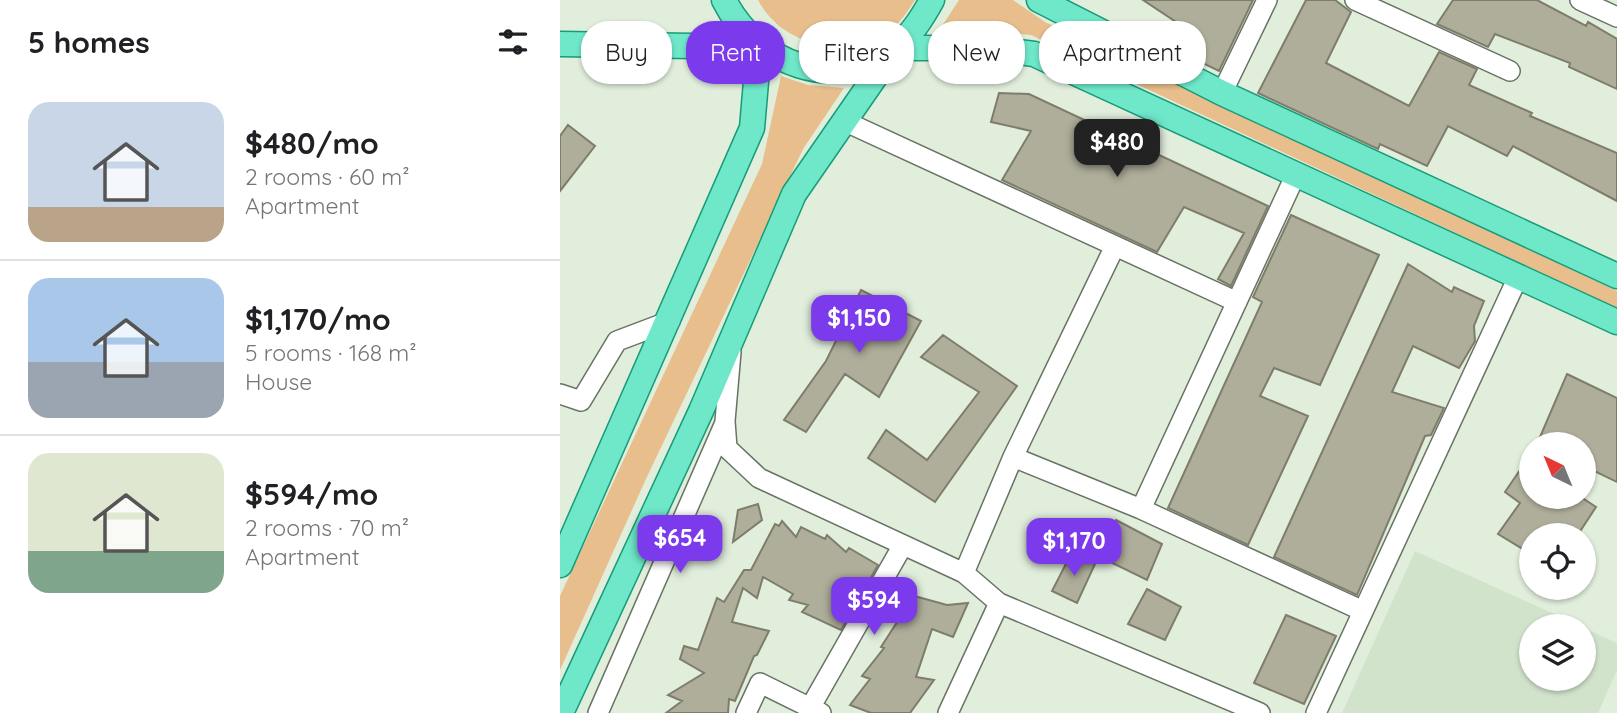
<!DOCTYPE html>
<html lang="en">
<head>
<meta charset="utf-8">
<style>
	:root { --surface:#fff; --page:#f6f6f6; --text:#202124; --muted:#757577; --line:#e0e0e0; --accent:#7c3aed }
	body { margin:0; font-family:Quicksand,sans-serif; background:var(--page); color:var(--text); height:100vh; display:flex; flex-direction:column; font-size:26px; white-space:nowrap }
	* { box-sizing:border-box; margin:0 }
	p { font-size:23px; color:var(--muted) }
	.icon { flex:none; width:38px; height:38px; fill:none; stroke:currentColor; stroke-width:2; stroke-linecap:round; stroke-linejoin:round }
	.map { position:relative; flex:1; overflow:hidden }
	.side { display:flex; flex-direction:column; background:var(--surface); width:560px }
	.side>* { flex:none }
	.guide { position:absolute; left:21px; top:21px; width:665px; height:63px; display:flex; gap:14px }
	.needle { width:46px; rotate:317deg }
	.tools { position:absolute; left:959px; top:432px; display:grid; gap:14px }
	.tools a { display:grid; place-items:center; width:77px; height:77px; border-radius:50%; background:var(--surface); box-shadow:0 2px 5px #0004; font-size:35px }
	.price { position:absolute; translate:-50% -60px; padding:0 16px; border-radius:14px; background:var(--accent); color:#fff; font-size:23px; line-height:46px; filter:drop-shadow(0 2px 4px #0008) }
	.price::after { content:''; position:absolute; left:50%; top:42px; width:21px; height:16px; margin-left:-10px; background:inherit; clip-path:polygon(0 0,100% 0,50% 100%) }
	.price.current { background:#222; color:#fff }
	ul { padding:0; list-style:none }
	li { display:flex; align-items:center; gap:21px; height:175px; padding:0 28px }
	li+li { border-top:2px solid var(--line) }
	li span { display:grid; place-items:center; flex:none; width:196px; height:140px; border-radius:21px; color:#555 }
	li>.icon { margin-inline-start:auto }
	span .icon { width:84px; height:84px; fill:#fffc; stroke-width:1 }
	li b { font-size:30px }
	h2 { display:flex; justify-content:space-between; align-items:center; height:84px; padding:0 28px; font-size:30px }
	.pill { padding:0 24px; border-radius:28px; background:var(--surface); box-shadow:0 2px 5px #0004; font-size:24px; line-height:63px }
	.pill.current { background:var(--accent); color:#fff }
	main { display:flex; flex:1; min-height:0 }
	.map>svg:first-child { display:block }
	.built { fill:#d2e3cc }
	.green { fill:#e7be8c }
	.building { fill:#afae9b; stroke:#7e7d6b; stroke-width:2 }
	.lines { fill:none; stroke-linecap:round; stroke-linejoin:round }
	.minor-casing { stroke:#687364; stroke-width:22 }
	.major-casing { stroke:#179b78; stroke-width:27 }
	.minor { stroke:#fff; stroke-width:19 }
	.major { stroke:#6fe7c9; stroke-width:24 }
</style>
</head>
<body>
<main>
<section class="side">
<h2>5 homes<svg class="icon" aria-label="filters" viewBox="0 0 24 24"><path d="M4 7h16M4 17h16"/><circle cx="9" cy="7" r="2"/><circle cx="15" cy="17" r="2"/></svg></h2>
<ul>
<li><span style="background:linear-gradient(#c9d6e8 75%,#b9a48a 0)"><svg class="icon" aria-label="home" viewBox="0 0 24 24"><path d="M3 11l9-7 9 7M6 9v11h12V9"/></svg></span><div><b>$480/mo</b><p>2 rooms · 60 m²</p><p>Apartment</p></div></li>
<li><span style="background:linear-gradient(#a9c7e8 60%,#9aa5b1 0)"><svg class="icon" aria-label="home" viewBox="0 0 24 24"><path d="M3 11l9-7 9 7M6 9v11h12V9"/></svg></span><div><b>$1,170/mo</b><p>5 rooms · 168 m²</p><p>House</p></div></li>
<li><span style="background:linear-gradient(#dfe7d0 70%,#7fa58c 0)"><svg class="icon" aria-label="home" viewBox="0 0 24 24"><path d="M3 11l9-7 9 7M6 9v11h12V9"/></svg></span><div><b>$594/mo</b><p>2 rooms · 70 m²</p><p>Apartment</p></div></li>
</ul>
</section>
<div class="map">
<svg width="1057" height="713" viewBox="0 0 1057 713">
	<rect width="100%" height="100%" fill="#e1eedc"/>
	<!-- built -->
	<path class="built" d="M 855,551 L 1021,626 L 971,626 L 971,679 L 1024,679 L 1024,628 L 1057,643 L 1057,670 L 1038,713 L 782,713 Z"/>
	<!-- green -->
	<path class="green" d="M 198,0 L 355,0 C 350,7 345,16 339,22 C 296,61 225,51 198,0 Z
		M 399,0 L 453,0 L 485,22 L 1057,291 L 1057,308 L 471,35 L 382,26 Z
		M 221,76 L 248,85 L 284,88 L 243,149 L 85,481 L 0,670 L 0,596 L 202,164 Z"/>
	<!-- building -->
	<path class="building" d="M 583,0 L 693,0 L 659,71 L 611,48 L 619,24 Z
		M 746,0 L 775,0 L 791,12 L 766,63 L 849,106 L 879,52 L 917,69 L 909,85 L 972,113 L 970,116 L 1057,153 L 1057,201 L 953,146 L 947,156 L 888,126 L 867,166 L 820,144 L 818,149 L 698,93 Z
		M 893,0 L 977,0 L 1026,26 L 1028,22 L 1057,39 L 1057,89 L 1009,67 L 1010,63 L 935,34 L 928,47 L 877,24 Z
		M 439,93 L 469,94 L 708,206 L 671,286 L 658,279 L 684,233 L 624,207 L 597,252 L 442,180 L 471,131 L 431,122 Z
		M 8,125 L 35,146 L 0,191 L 0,136 Z
		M 731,215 L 819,255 L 760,385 L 714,368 L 700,396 L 748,416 L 688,545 L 608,508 L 702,302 L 693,297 Z
		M 848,264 L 892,292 L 894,287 L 924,301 L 914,326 L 915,341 L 899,368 L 853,346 L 832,392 L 884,408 L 871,435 L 865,436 L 797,595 L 714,557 Z
		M 301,290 L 361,321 L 319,397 L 285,374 L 246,432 L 224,420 L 266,361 Z
		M 383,335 L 457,386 L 375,502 L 308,458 L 326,430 L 367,460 L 419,392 L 361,357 Z
		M 1007,374 L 1057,398 L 1057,482 L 1024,466 L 1024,444 L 977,444 Z
		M 971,454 L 971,497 L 1021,497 L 1036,507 L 1017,536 L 971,536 L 971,554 L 938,534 L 960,503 L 945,492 Z
		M 198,504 L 202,520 L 173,542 L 178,510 Z
		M 556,520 L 602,544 L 587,580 L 538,556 Z
		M 222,521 L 236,537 L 241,527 L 265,539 L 267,535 L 286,552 L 289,548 L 318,565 L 281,630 L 242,612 L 248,605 L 229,600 L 233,594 L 203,577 L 197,598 L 183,588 L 172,622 L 209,631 L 197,655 L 194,656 L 175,701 L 169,699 L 168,713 L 106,713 L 122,701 L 108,695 L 144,673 L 120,659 L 124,646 L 138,650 L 157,598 L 164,602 L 184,570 L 191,570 L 215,524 L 219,526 Z
		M 512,552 L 535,564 L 517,603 L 492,591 Z
		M 587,589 L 621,607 L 605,640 L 568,624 Z
		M 347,594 L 387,605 L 408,603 L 393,637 L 372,629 L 356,677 L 374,680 L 350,713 L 311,713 L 290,705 L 310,679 L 302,676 L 324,648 L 321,647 L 341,616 L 334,611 Z
		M 726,615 L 776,636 L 744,704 L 694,683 Z"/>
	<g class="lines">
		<defs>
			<path id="minor" d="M 795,0 L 950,71
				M 1020,0 L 1057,17
				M 662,93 L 707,0
				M 284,121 L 677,302
				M 171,352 L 165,421 L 167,448 L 199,478 L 404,573 L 439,603 L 700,713
				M 0,394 L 21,401 L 57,341 L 110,321
				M 453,457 L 581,509 L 803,611
				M 581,509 L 736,174
				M 404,573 L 453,457 L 555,246
				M 250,708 L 343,545
				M 38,713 L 164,425
				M 186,713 L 200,683 L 261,713
				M 388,713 L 439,603
				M 756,713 L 958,277"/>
			<path id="major" d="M 164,0 C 196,64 276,95 336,47 C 352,34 362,18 372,0
				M 479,0 L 662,93 L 1057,276
				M 0,44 L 199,47 L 192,128 L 0,565
				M 1,713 L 141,411 L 234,194 L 335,48 L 429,48 L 474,54 L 1057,322"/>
		</defs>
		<!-- minor casing -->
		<use href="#minor" class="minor-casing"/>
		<!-- major casing -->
		<use href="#major" class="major-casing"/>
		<!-- minor -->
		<use href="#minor" class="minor"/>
		<!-- major -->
		<use href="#major" class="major"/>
	</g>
</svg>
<div class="tools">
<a><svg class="needle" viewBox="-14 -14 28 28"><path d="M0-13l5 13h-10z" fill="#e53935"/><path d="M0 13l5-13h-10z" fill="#757577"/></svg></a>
<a><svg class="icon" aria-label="locate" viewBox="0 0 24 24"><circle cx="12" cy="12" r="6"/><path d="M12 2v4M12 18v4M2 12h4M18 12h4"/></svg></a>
<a><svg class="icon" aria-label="layers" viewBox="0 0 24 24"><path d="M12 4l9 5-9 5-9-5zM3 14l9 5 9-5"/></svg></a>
</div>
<b class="price current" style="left:557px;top:179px">$480</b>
<b class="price" style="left:299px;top:355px">$1,150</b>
<b class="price" style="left:120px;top:575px">$654</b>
<b class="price" style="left:514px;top:578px">$1,170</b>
<b class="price" style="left:314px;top:637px">$594</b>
<div class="guide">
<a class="pill">Buy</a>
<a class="pill current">Rent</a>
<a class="pill">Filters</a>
<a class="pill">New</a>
<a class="pill">Apartment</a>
</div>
</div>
</main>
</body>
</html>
